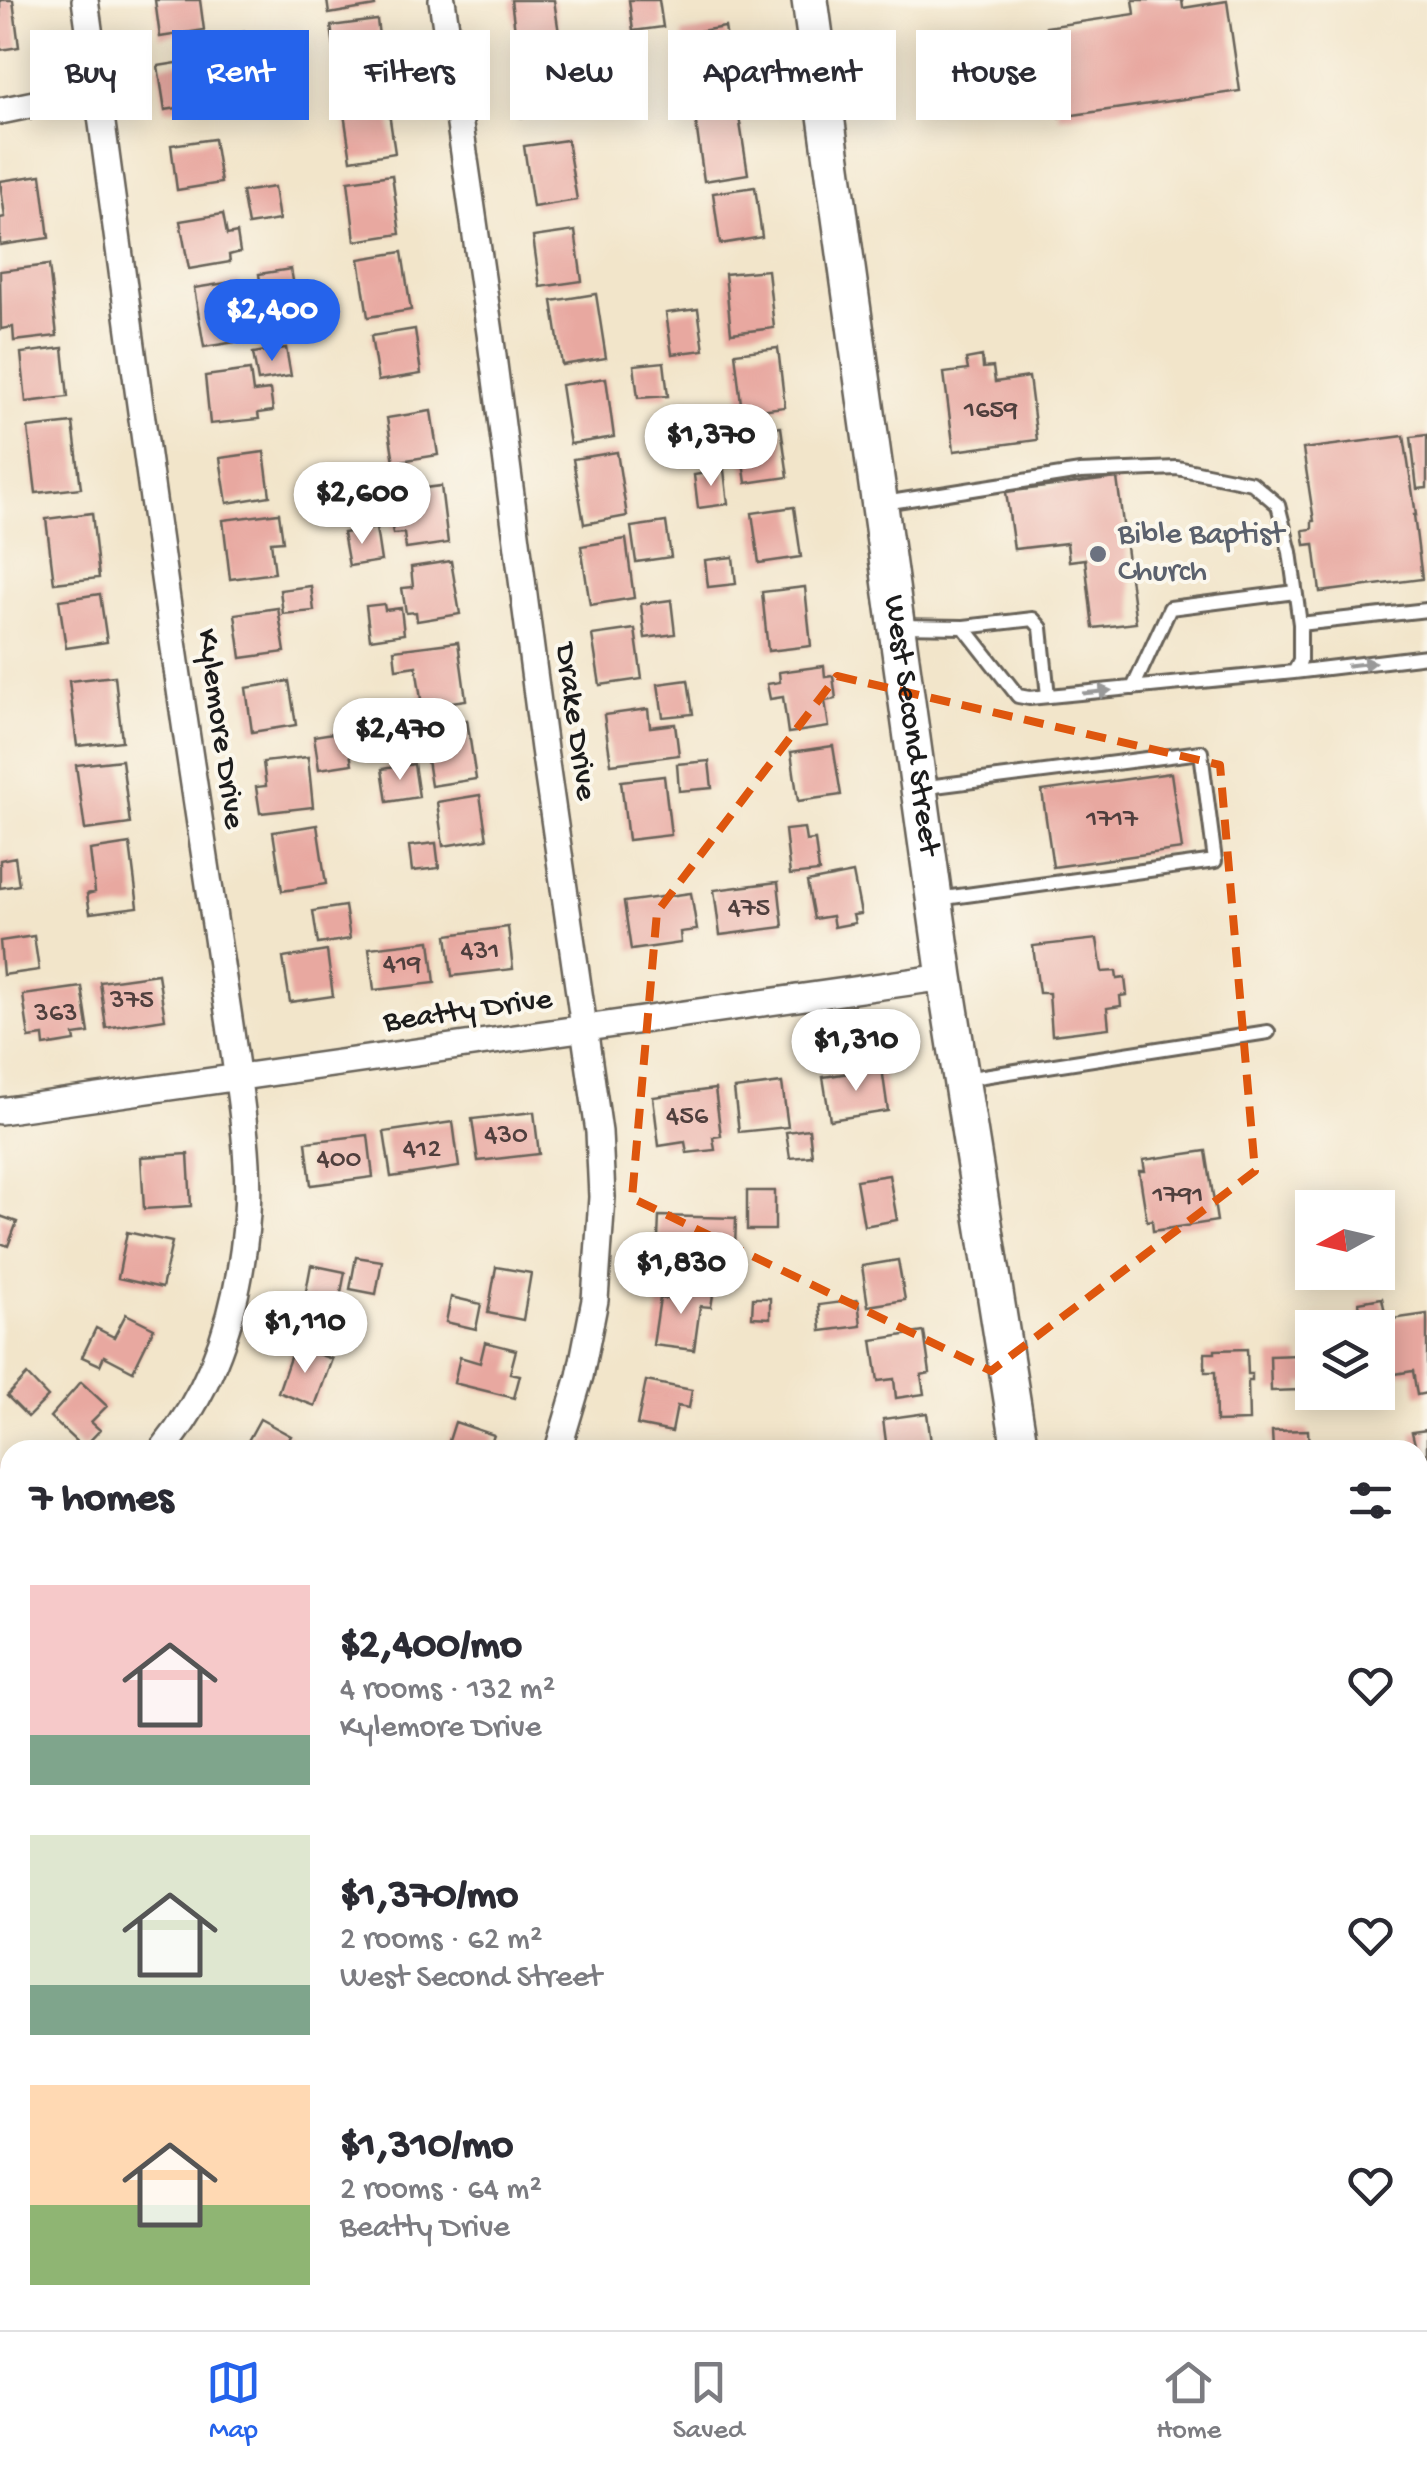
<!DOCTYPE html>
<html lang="en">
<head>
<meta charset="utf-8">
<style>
	:root { --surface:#fff; --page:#f7f7f7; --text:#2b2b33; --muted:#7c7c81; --line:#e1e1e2; --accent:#2563eb }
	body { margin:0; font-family:"Gochi Hand",sans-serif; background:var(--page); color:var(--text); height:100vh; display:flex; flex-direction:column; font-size:38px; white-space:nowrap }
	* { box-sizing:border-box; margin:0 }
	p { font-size:32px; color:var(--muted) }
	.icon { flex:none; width:55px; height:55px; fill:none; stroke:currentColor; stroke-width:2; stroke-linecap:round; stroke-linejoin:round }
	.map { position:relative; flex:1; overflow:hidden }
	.panel { position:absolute; left:0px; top:1440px; width:1428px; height:890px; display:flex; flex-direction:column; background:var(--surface); border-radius:30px 30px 0 0; box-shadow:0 5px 25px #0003 }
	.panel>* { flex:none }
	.hud { position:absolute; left:30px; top:30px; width:1368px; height:90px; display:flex; gap:20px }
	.needle { width:65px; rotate:262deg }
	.tools { position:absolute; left:1295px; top:1190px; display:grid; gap:20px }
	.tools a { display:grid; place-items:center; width:100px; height:100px; border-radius:0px; background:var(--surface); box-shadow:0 5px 25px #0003; font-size:50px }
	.price { position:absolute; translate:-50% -85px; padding:0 22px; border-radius:35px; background:#fff; color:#222; font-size:32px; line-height:65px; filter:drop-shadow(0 2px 5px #0008) }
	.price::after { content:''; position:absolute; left:50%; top:60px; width:30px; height:22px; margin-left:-15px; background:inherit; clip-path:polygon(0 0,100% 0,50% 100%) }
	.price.selected { background:var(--accent); color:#fff }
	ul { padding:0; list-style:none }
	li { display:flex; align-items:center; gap:30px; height:250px; padding:0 30px }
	li span { display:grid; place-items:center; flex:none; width:280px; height:200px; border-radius:0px; color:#555 }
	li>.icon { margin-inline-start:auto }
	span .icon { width:120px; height:120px; fill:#fffc; stroke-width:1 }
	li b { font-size:42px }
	h2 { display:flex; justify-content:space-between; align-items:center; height:120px; padding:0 30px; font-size:42px }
	.tag { padding:0 35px; border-radius:0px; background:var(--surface); box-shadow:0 5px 25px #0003; font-size:35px; line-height:90px }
	.tag.selected { background:var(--accent); color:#fff }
	.tabs { display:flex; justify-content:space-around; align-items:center; height:140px; border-top:2px solid var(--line); background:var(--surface); font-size:28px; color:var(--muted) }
	.tabs a { display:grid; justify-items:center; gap:5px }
	.tabs .selected { color:var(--accent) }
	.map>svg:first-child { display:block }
	.green { fill:#a5d280; stroke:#60774e; stroke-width:2.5 }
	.building { fill:#e8a8a0 }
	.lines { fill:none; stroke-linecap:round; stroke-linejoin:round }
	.service-casing { stroke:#676259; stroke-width:18 }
	.minor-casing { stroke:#676259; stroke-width:30 }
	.secondary-casing { stroke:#676259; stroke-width:40 }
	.service { stroke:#fff; stroke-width:12 }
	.minor { stroke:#fff; stroke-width:25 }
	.secondary { stroke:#fff; stroke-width:35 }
	.oneway { fill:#999 }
	.marked { fill:none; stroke:#de560d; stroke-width:8; stroke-dasharray:20 12; stroke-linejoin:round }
	.worship-dot { fill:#6b7280; stroke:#fbf7ec; stroke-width:4 }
	.labels { text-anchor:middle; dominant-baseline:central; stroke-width:8; stroke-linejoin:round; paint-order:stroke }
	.number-label { font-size:28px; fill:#4f3f3d }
	.worship-label { font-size:32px; fill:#5b616d; stroke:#fbf7ec; text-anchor:start }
	.street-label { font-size:32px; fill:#1c1c1c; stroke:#fbf7ec }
</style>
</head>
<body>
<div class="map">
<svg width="1427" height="2330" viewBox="0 0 1427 2330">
	<rect width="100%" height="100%" fill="#fbf7ec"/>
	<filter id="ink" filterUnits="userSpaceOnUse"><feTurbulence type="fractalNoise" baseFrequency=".01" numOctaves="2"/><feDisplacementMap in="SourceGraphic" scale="20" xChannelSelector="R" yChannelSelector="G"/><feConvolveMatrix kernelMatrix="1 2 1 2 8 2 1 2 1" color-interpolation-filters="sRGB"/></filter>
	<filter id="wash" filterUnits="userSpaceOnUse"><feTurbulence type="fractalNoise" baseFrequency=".0048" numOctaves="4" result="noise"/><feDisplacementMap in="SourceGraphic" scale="40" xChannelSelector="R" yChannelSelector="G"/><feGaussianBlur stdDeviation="2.25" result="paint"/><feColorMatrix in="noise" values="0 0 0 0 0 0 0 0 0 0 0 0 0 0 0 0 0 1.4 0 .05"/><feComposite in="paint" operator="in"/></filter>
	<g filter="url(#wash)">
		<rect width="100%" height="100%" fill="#f2e5ca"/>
		<!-- green -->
		<path class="green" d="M 151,2320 L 1129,2320 L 1130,2330 L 152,2330 Z"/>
		<g id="blocks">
			<!-- building -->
			<path class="building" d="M 0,0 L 13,0 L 19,47 L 0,50 Z
				M 155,0 L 200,0 L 204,30 L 160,37 Z
				M 327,0 L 374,0 L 375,6 L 329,14 Z
				M 511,0 L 554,0 L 560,40 L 517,46 Z
				M 629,0 L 659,0 L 663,27 L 633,31 Z
				M 1133,0 L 1182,0 L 1183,8 L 1227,1 L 1240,91 L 1059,117 L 1046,27 L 1135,14 Z
				M 377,20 L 383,68 L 338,74 L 331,26 Z
				M 725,27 L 735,91 L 691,98 L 682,34 Z
				M 244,32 L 249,65 L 217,70 L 212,37 Z
				M 616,38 L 620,65 L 586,70 L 582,43 Z
				M 202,59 L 208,103 L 165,110 L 158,66 Z
				M 557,69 L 564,111 L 522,117 L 515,76 Z
				M 386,93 L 395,153 L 351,160 L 342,100 Z
				M 738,110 L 748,174 L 704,181 L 695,116 Z
				M 214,139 L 221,183 L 177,190 L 171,145 Z
				M 567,140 L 577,200 L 533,207 L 524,146 Z
				M 41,175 L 49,238 L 0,245 L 0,218 L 5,217 L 0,181 Z
				M 392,175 L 400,234 L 355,241 L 348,181 Z
				M 274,187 L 279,220 L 248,225 L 242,192 Z
				M 755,187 L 762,237 L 720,244 L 713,193 Z
				M 223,214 L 227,235 L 237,233 L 240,252 L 229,255 L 230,262 L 189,269 L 180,221 Z
				M 575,231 L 582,281 L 540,287 L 533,237 Z
				M 402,252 L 411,310 L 368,317 L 359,259 Z
				M 49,265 L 57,336 L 14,341 L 13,327 L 1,329 L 0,271 Z
				M 291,269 L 296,298 L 263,303 L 259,274 Z
				M 768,270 L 774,328 L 731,333 L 725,274 Z
				M 239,281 L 248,340 L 204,347 L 194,288 Z
				M 596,294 L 606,358 L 562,365 L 552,301 Z
				M 698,309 L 704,350 L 672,354 L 666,313 Z
				M 415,329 L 421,374 L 378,381 L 371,336 Z
				M 63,348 L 68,397 L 26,402 L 21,353 Z
				M 286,348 L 291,376 L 258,381 L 253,353 Z
				M 778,348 L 785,407 L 742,412 L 735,353 Z
				M 982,356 L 983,368 L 993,367 L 995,382 L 1029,377 L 1037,440 L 954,451 L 944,373 L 968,370 L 966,359 Z
				M 664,362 L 668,396 L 638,398 L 634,365 Z
				M 250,370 L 253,392 L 270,390 L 273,411 L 258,413 L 259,419 L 210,424 L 205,376 Z
				M 606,378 L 614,437 L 570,444 L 561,385 Z
				M 431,411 L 438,455 L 394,462 L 387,418 Z
				M 73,423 L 81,488 L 36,493 L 28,428 Z
				M 781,427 L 788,477 L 746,483 L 739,433 Z
				M 1427,435 L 1427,488 L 1417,489 L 1411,437 Z
				M 721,436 L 723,451 L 701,453 L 699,439 Z
				M 1404,436 L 1416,515 L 1414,515 L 1422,579 L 1320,592 L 1314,544 L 1305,545 L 1303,530 L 1312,529 L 1312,521 L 1314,521 L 1303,449 Z
				M 264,452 L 270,496 L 227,503 L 220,458 Z
				M 617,452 L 627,516 L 584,524 L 573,459 Z
				M 724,470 L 728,504 L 698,508 L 694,475 Z
				M 1117,478 L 1136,623 L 1093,628 L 1085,559 L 1069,561 L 1067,543 L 1014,549 L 1006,492 Z
				M 441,486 L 448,543 L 406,549 L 404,533 L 393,534 L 391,520 L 405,518 L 401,491 Z
				M 794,507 L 801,557 L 759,563 L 752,513 Z
				M 92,513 L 99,578 L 54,583 L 46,519 Z
				M 279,513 L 283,541 L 271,542 L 275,573 L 230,579 L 223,520 Z
				M 666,522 L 671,557 L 636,562 L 631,527 Z
				M 376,528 L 381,561 L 349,566 L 343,533 Z
				M 626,539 L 634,598 L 590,605 L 581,546 Z
				M 733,557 L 736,584 L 708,587 L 705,560 Z
				M 451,561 L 460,614 L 417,621 L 416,612 L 406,613 L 402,588 L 413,587 L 411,567 Z
				M 311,586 L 314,611 L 283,614 L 280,590 Z
				M 805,587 L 811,646 L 768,651 L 762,592 Z
				M 100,594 L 107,642 L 66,648 L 59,600 Z
				M 671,600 L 675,634 L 645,638 L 641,604 Z
				M 384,604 L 385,610 L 401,608 L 404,634 L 370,639 L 366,606 Z
				M 278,608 L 285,652 L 241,658 L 235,614 Z
				M 635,629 L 642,679 L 600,685 L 592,635 Z
				M 458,642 L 466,700 L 422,706 L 416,666 L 396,669 L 394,650 Z
				M 824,666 L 825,677 L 833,676 L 836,699 L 825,701 L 829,727 L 788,733 L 783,697 L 770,699 L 767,684 L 780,682 L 779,672 Z
				M 115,676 L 122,741 L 77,746 L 69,681 Z
				M 688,680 L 693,714 L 663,717 L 658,684 Z
				M 289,681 L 296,725 L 252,732 L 246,688 Z
				M 648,709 L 650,727 L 675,724 L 679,755 L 611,764 L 604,715 Z
				M 467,720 L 476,779 L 431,786 L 422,727 Z
				M 346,731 L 352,764 L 319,769 L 314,736 Z
				M 833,746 L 841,795 L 798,801 L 791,752 Z
				M 308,757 L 313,807 L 260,813 L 256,787 L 266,786 L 263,762 Z
				M 122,760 L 130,824 L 85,830 L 76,765 Z
				M 709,761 L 712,788 L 679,791 L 677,764 Z
				M 414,764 L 419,797 L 387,802 L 382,769 Z
				M 1171,773 L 1182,849 L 1053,867 L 1042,791 Z
				M 664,776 L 671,835 L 628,840 L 621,781 Z
				M 480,795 L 487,839 L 443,846 L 437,802 Z
				M 317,825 L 326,884 L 282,891 L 273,832 Z
				M 804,828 L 806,841 L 815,840 L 819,872 L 790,875 L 785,830 Z
				M 436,843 L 439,868 L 412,871 L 409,846 Z
				M 130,844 L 138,907 L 90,913 L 87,894 L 95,892 L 90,850 Z
				M 15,857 L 19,885 L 0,888 L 0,860 Z
				M 853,873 L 861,914 L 853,915 L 855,923 L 834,927 L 832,916 L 814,919 L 807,882 Z
				M 778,882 L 783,927 L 720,935 L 714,890 Z
				M 691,893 L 697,930 L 680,932 L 681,943 L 631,950 L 624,902 Z
				M 345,906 L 350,939 L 318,944 L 313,911 Z
				M 508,927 L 513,969 L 452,976 L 447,935 Z
				M 34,936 L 39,970 L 3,975 L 0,941 Z
				M 1097,939 L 1102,972 L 1116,971 L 1117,979 L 1125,978 L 1127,995 L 1120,996 L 1121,1006 L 1107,1008 L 1109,1028 L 1052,1035 L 1049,993 L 1039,993 L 1033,946 Z
				M 430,941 L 435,983 L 374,990 L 369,948 Z
				M 327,951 L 333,996 L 290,1002 L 283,958 Z
				M 158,974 L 165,1019 L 106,1028 L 100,982 Z
				M 82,987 L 89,1033 L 74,1035 L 75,1041 L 44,1046 L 43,1036 L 29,1038 L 23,995 Z
				M 882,1068 L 888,1111 L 830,1120 L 823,1077 Z
				M 782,1083 L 788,1127 L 739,1132 L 734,1089 Z
				M 715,1089 L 721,1136 L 713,1137 L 715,1150 L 687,1153 L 685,1142 L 659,1146 L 653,1097 Z
				M 534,1112 L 539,1154 L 478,1161 L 472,1119 Z
				M 453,1122 L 459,1167 L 391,1177 L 384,1132 Z
				M 809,1129 L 812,1156 L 790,1158 L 786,1132 Z
				M 368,1135 L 373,1177 L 311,1185 L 306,1142 Z
				M 1206,1151 L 1217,1221 L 1153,1231 L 1152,1220 L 1147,1221 L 1139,1171 L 1145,1171 L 1143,1160 Z
				M 188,1154 L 191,1206 L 144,1209 L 141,1157 Z
				M 889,1175 L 897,1220 L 864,1226 L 856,1180 Z
				M 747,1191 L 775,1191 L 775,1230 L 747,1230 Z
				M 0,1216 L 17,1222 L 8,1246 L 0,1243 Z
				M 659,1216 L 736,1218 L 735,1249 L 713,1248 L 713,1238 L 701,1238 L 700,1264 L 664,1263 L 665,1239 L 658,1239 Z
				M 127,1232 L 172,1242 L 162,1288 L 118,1278 Z
				M 356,1257 L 382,1261 L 376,1294 L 350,1289 Z
				M 898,1260 L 905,1300 L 868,1306 L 862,1266 Z
				M 311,1265 L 345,1272 L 335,1325 L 301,1318 Z
				M 496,1267 L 531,1273 L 523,1320 L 488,1313 Z
				M 680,1284 L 714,1289 L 711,1307 L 700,1306 L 694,1350 L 653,1345 L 660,1298 L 678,1300 Z
				M 451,1297 L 481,1304 L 476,1329 L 446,1322 Z
				M 753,1298 L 770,1298 L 770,1318 L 752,1317 Z
				M 1382,1298 L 1385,1313 L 1361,1317 L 1359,1302 Z
				M 858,1300 L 861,1326 L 821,1331 L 819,1305 Z
				M 126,1314 L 154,1328 L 133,1371 L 104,1356 L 100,1365 L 82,1357 L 96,1328 L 114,1337 Z
				M 1427,1314 L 1427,1393 L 1417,1395 L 1413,1371 L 1395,1374 L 1385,1320 Z
				M 924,1332 L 930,1373 L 921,1375 L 924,1394 L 896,1398 L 894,1379 L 878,1381 L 872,1340 Z
				M 485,1342 L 516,1350 L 510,1373 L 520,1375 L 514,1398 L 454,1383 L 460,1357 L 480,1363 Z
				M 294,1346 L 332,1359 L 315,1406 L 278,1392 Z
				M 1247,1349 L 1248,1374 L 1252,1374 L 1252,1381 L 1248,1381 L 1249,1421 L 1216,1422 L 1215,1372 L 1205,1372 L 1205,1353 L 1215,1353 L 1215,1350 Z
				M 1299,1355 L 1300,1365 L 1311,1365 L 1312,1383 L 1301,1383 L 1301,1390 L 1271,1391 L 1270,1356 Z
				M 27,1375 L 48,1397 L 28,1417 L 7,1396 Z
				M 646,1381 L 692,1390 L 689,1408 L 677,1406 L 672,1432 L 637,1425 Z
				M 81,1382 L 107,1406 L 91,1422 L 100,1430 L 83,1448 L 50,1417 Z
				M 927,1413 L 932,1450 L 887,1450 L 883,1419 Z
				M 260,1419 L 291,1436 L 283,1450 L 243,1450 Z
				M 455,1422 L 494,1435 L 489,1450 L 446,1450 Z
				M 1308,1430 L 1309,1450 L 1273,1450 L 1272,1431 Z
				M 1427,1430 L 1427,1456 L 1418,1457 L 1412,1432 Z
				M 10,1456 L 10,1493 L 0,1483 L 0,1466 Z
				M 1427,1613 L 1427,1651 L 1418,1652 L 1418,1615 Z
				M 1427,1831 L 1427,1863 L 1418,1865 L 1418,1833 Z
				M 0,2187 L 10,2201 L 10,2228 L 0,2236 Z
				M 1427,2226 L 1427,2291 L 1418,2293 L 1418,2228 Z"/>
		</g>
	</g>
	<g filter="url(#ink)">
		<use href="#blocks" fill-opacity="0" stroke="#676259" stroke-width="2.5"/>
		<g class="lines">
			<defs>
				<path id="service" d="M 884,503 L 1080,472 L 1177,468 L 1252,483 L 1278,505 L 1290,552 L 1300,624 L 1300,661 L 1294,672
					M 1300,624 L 1427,610
					M 899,626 L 964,627 L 1033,619 L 1041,628 L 1048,696
					M 964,627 L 1018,696 L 1029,698 L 1294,672 L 1427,656
					M 1133,688 L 1170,608 L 1295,592
					M 919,788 L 1201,752 L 1215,861 L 937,899
					M 964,1079 L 1268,1032"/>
				<path id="minor" d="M 85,0 C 121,257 153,514 192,771 C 204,855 217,940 230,1025 C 238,1083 251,1154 247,1213 C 241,1299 218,1382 162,1450
					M 442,0 L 490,333 L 544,749 L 599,1132 L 602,1197 L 595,1300 L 580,1376 L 558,1450
					M 0,111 L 98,91
					M 0,1111 L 945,977
					M 0,1603 L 10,1594
					M 1418,1726 L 1427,1725
					M 0,2078 L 10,2070"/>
				<g id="secondary">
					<path id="s1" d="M 810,0 L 945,977 L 1020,1450"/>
					<path d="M 1151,2320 L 1153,2330"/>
				</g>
			</defs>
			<!-- service casing -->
			<use href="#service" class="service-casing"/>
			<!-- minor casing -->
			<use href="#minor" class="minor-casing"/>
			<!-- secondary casing -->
			<use href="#secondary" class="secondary-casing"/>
			<!-- service -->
			<use href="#service" class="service"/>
			<!-- minor -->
			<use href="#minor" class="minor"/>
			<!-- secondary -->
			<use href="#secondary" class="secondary"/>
		</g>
		<!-- one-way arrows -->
		<defs><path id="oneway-solid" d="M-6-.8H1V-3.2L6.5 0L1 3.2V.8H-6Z" transform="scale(2.5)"/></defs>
		<g class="oneway">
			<use href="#oneway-solid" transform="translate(1361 664) rotate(-7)"/>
			<use href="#oneway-solid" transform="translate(1097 692) rotate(-6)"/>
		</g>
	</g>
	<!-- marked area -->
	<path class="marked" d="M 837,676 L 1220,765 L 1255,1171 L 991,1371 L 632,1198 L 657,912 Z"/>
	<!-- markers -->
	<circle class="worship-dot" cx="1098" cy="554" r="10"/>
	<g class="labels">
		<!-- number labels -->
		<g class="number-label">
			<text x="991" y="411">1659</text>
			<text x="1112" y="820">1717</text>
			<text x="749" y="909">475</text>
			<text x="480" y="952">431</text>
			<text x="402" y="965">419</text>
			<text x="132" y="1001">375</text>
			<text x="56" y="1014">363</text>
			<text x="687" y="1117">456</text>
			<text x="506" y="1136">430</text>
			<text x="422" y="1150">412</text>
			<text x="339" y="1160">400</text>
			<text x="1178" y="1196">1791</text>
		</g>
		<!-- worship labels -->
		<g class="worship-label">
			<text x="1118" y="536">Bible Baptist<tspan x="1118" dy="37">Church</tspan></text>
		</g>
		<!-- street labels -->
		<g class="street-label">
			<text transform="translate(574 722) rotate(82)">Drake Drive</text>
			<text stroke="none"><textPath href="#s1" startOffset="732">West Second Street</textPath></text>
			<text transform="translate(219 729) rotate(82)">Kylemore Drive</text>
			<text transform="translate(468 1012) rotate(-8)">Beatty Drive</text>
		</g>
	</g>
</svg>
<div class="tools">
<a><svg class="needle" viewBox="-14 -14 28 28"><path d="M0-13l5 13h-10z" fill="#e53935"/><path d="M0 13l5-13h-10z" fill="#7c7c81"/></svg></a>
<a><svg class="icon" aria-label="layers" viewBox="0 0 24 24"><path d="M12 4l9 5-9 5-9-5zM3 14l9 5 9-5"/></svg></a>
</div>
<b class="price selected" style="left:272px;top:364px">$2,400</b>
<b class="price" style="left:711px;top:489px">$1,370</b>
<b class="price" style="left:362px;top:547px">$2,600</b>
<b class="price" style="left:400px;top:783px">$2,470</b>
<b class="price" style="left:856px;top:1094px">$1,310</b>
<b class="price" style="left:681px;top:1317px">$1,830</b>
<b class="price" style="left:305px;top:1376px">$1,110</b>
<div class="hud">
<a class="tag">Buy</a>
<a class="tag selected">Rent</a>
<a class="tag">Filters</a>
<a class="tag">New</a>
<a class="tag">Apartment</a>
<a class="tag">House</a>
</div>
<section class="panel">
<h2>7 homes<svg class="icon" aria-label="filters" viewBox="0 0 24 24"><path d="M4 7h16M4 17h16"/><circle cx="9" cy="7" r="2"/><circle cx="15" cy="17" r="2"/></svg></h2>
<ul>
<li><span style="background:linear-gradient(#f6c9c9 75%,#7fa58c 0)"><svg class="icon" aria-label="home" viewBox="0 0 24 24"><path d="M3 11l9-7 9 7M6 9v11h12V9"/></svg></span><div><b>$2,400/mo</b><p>4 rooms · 132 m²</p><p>Kylemore Drive</p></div><svg class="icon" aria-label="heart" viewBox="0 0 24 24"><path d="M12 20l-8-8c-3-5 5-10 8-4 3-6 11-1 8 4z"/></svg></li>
<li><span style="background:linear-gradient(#dfe7d0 75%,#7fa58c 0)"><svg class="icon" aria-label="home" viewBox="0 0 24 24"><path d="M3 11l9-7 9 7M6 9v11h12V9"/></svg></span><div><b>$1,370/mo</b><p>2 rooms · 62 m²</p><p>West Second Street</p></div><svg class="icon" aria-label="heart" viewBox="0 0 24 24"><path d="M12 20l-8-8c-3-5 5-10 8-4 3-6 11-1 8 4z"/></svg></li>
<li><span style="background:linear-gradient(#ffd9b3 60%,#8fb573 0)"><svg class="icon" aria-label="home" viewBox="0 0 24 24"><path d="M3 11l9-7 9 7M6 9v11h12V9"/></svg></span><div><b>$1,310/mo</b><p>2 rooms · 64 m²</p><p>Beatty Drive</p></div><svg class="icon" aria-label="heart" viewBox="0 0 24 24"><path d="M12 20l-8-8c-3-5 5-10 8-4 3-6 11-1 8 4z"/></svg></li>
</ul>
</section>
</div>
<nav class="tabs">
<a class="selected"><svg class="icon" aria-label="map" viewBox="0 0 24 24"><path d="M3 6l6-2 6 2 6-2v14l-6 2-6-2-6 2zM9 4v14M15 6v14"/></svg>Map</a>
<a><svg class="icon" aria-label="saved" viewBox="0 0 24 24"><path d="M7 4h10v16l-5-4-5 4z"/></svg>Saved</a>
<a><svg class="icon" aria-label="home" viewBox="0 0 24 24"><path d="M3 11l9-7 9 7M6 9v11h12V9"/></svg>Home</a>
</nav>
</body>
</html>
